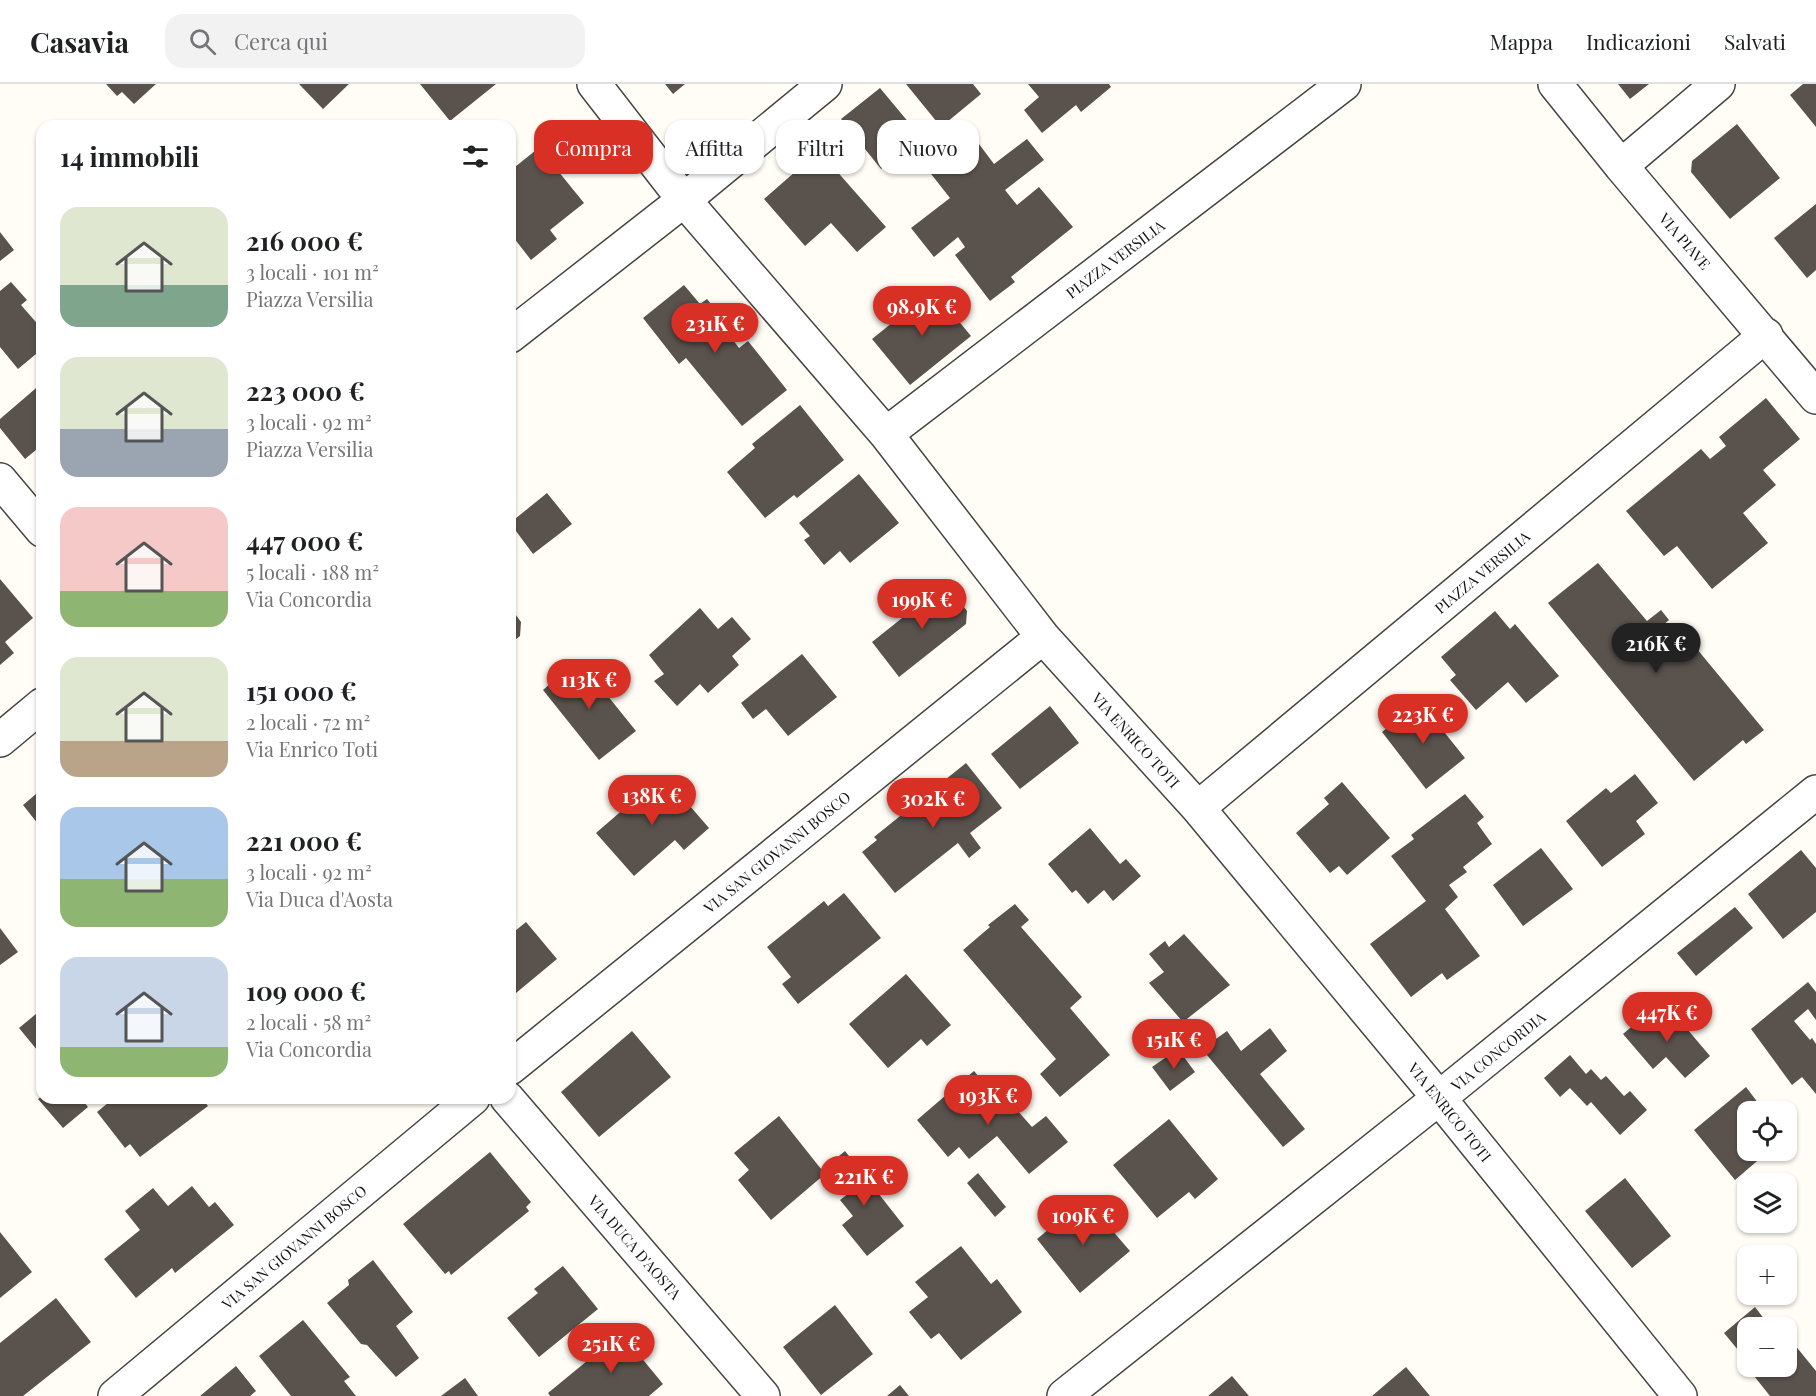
<!DOCTYPE html>
<html lang="it">
<head>
<meta charset="utf-8">
<style>
	:root { --surface:#fff; --page:#f2f2f2; --text:#202124; --muted:#757577; --line:#e0e0e0; --accent:#d93025 }
	body { margin:0; font-family:"Playfair Display",serif; background:var(--page); color:var(--text); height:100vh; display:flex; flex-direction:column; font-size:22px; white-space:nowrap }
	* { box-sizing:border-box; margin:0 }
	p { font-size:20px; color:var(--muted) }
	.icon { flex:none; width:33px; height:33px; fill:none; stroke:currentColor; stroke-width:2; stroke-linecap:round; stroke-linejoin:round }
	.map { position:relative; flex:1; overflow:hidden }
	.side { position:absolute; left:36px; top:36px; width:480px; height:984px; display:flex; flex-direction:column; background:var(--surface); border-radius:18px; box-shadow:0 2px 4px #0004 }
	.side>* { flex:none }
	.banner { position:absolute; left:534px; top:36px; width:570px; height:54px; display:flex; gap:12px }
	.fabs { position:absolute; left:1737px; top:1017px; display:grid; gap:12px }
	.fabs a { display:grid; place-items:center; width:60px; height:60px; border-radius:12px; background:var(--surface); box-shadow:0 2px 4px #0004; font-size:30px }
	.price { position:absolute; translate:-50% -51px; padding:0 14px; border-radius:21px; background:var(--accent); color:#fff; font-size:20px; line-height:39px; filter:drop-shadow(0 2px 3px #0008) }
	.price::after { content:''; position:absolute; left:50%; top:36px; width:18px; height:14px; margin-left:-9px; background:inherit; clip-path:polygon(0 0,100% 0,50% 100%) }
	.price.active { background:#222; color:#fff }
	ul { padding:0; list-style:none }
	li { display:flex; align-items:center; gap:18px; height:150px; padding:0 24px }
	li span { display:grid; place-items:center; flex:none; width:168px; height:120px; border-radius:18px; color:#555 }
	li>.icon { margin-inline-start:auto }
	span .icon { width:72px; height:72px; fill:#fffc; stroke-width:1 }
	li b { font-size:26px }
	h2 { display:flex; justify-content:space-between; align-items:center; height:72px; padding:0 24px; font-size:26px }
	.tag { padding:0 21px; border-radius:18px; background:var(--surface); box-shadow:0 2px 4px #0004; font-size:21px; line-height:54px }
	.tag.active { background:var(--accent); color:#fff }
	header { display:flex; align-items:center; gap:36px; box-sizing:border-box; height:84px; padding:0 30px; background:var(--surface); border-bottom:2px solid var(--line) }
	header strong { font-size:28px }
	nav { display:flex; gap:33px; margin-inline-start:auto; font-size:21px }
	.search { width:420px; height:54px; background:var(--page); display:flex; align-items:center; gap:15px; box-sizing:border-box; padding:0 21px; border-radius:18px; color:var(--muted); font-size:22px }
	.map>svg:first-child { display:block }
	.building { fill:#5a524d }
	.lines { fill:none; stroke-linecap:round; stroke-linejoin:round }
	.street-casing { stroke:#444; stroke-width:36 }
	.street { stroke:#fff; stroke-width:33 }
	.labels { text-anchor:middle; dominant-baseline:central; stroke-width:6; stroke-linejoin:round; paint-order:stroke }
	.street-label { font-size:15px; fill:#111; stroke:#fff }
</style>
</head>
<body>
<header>
<strong>Casavia</strong>
<div class="search"><svg class="icon" aria-label="search" viewBox="0 0 24 24"><circle cx="10" cy="10" r="6"/><path d="M15 15l6 6"/></svg>Cerca qui</div>
<nav><a>Mappa</a><a>Indicazioni</a><a>Salvati</a></nav>
</header>
<div class="map">
<svg width="1816" height="1312" viewBox="0 0 1816 1312">
	<rect width="100%" height="100%" fill="#fffdf5"/>
	<!-- building -->
	<path class="building" d="M 106,0 L 156,0 L 134,20 L 122,8 L 117,12 Z
		M 299,0 L 349,0 L 323,25 Z
		M 420,0 L 496,0 L 450,37 Z
		M 665,0 L 685,0 L 673,10 Z
		M 906,0 L 973,0 L 981,10 L 941,43 Z
		M 1028,0 L 1109,0 L 1111,3 L 1081,28 L 1076,21 L 1042,49 L 1024,26 L 1039,13 Z
		M 1618,0 L 1649,0 L 1630,15 Z
		M 1803,0 L 1816,0 L 1816,43 L 1790,11 Z
		M 880,4 L 920,52 L 881,85 L 841,35 Z
		M 1737,40 L 1780,94 L 1730,135 L 1691,88 L 1692,77 Z
		M 1027,55 L 1044,76 L 1005,106 L 1017,121 L 1039,103 L 1073,143 L 1011,193 L 1015,198 L 990,217 L 955,171 L 965,163 L 958,153 L 934,173 L 911,144 L 950,114 L 924,81 L 944,66 L 955,80 L 979,60 L 994,80 Z
		M 546,58 L 561,76 L 554,82 L 584,119 L 550,146 L 557,155 L 531,176 L 510,149 L 510,139 L 513,137 L 510,133 L 510,87 Z
		M 819,67 L 886,143 L 857,168 L 831,139 L 805,162 L 764,115 Z
		M 1816,120 L 1816,186 L 1807,194 L 1774,154 Z
		M 0,148 L 14,166 L 0,177 Z
		M 11,198 L 27,216 L 21,221 L 42,245 L 42,265 L 18,285 L 0,263 L 0,207 Z
		M 684,201 L 700,220 L 707,215 L 727,240 L 724,244 L 739,264 L 748,257 L 787,306 L 742,342 L 686,274 L 679,280 L 643,234 Z
		M 933,206 L 971,252 L 910,301 L 872,255 Z
		M 42,299 L 42,361 L 25,375 L 0,344 L 0,335 Z
		M 1766,314 L 1800,355 L 1763,386 L 1776,401 L 1743,429 L 1768,459 L 1712,505 L 1677,462 L 1664,472 L 1626,427 L 1701,365 L 1710,375 L 1726,362 L 1719,353 Z
		M 800,321 L 844,376 L 797,414 L 794,411 L 765,434 L 727,388 L 755,364 L 752,360 Z
		M 859,390 L 899,439 L 850,479 L 840,467 L 824,481 L 804,456 L 810,452 L 799,439 Z
		M 547,409 L 572,440 L 533,470 L 510,439 Z
		M 1598,479 L 1647,537 L 1661,526 L 1669,536 L 1655,548 L 1675,573 L 1692,559 L 1764,646 L 1746,660 L 1743,656 L 1694,697 L 1548,519 Z
		M 0,495 L 33,534 L 5,558 L 14,569 L 0,581 Z
		M 946,499 L 967,527 L 966,540 L 899,593 L 872,558 Z
		M 510,523 L 521,538 L 520,552 L 510,560 Z
		M 700,524 L 718,545 L 732,533 L 751,555 L 732,572 L 739,581 L 708,609 L 700,600 L 677,622 L 654,597 L 664,590 L 649,571 Z
		M 1495,527 L 1510,545 L 1515,540 L 1559,592 L 1526,619 L 1508,598 L 1476,626 L 1450,596 L 1456,591 L 1441,573 Z
		M 802,570 L 837,613 L 788,652 L 766,625 L 753,635 L 741,619 Z
		M 578,575 L 636,647 L 599,676 L 543,606 Z
		M 1420,618 L 1465,674 L 1426,705 L 1382,648 Z
		M 1050,622 L 1079,659 L 1020,705 L 991,670 Z
		M 966,679 L 1002,724 L 970,749 L 981,764 L 969,774 L 958,759 L 895,809 L 862,768 L 877,756 L 874,753 Z
		M 1635,690 L 1658,719 L 1636,737 L 1645,750 L 1602,783 L 1566,737 L 1606,704 L 1611,709 Z
		M 663,691 L 709,744 L 684,766 L 675,756 L 634,792 L 596,749 Z
		M 1342,698 L 1390,754 L 1347,791 L 1339,782 L 1330,789 L 1296,749 L 1329,720 L 1324,714 Z
		M 42,705 L 42,745 L 23,721 Z
		M 1465,710 L 1484,733 L 1477,739 L 1492,760 L 1463,783 L 1467,788 L 1449,801 L 1458,813 L 1445,825 L 1480,872 L 1447,896 L 1442,889 L 1411,913 L 1370,860 L 1426,817 L 1391,772 L 1414,755 L 1411,751 Z
		M 1090,744 L 1120,780 L 1126,775 L 1141,792 L 1113,817 L 1104,806 L 1088,820 L 1076,806 L 1072,809 L 1048,780 Z
		M 1541,764 L 1573,805 L 1523,842 L 1493,801 Z
		M 1801,766 L 1816,784 L 1816,828 L 1783,855 L 1748,810 Z
		M 844,809 L 881,854 L 798,920 L 782,900 L 791,893 L 767,863 L 824,817 L 828,822 Z
		M 1015,820 L 1029,836 L 1021,843 L 1082,913 L 1070,924 L 1110,971 L 1060,1013 L 1040,990 L 1056,975 L 963,866 L 990,843 L 988,841 Z
		M 1735,823 L 1753,844 L 1696,892 L 1677,869 Z
		M 526,838 L 557,875 L 510,914 L 510,851 Z
		M 0,844 L 18,868 L 0,881 Z
		M 1184,850 L 1230,901 L 1183,938 L 1149,899 L 1164,888 L 1149,870 L 1165,857 L 1169,863 Z
		M 906,890 L 951,941 L 927,962 L 921,955 L 888,984 L 849,940 Z
		M 1808,898 L 1816,908 L 1816,936 L 1808,925 L 1794,937 L 1810,956 L 1812,954 L 1816,960 L 1816,1010 L 1802,993 L 1792,1001 L 1751,945 Z
		M 42,925 L 42,972 L 19,944 Z
		M 1671,926 L 1710,972 L 1685,994 L 1666,973 L 1653,985 L 1623,950 L 1649,928 L 1657,938 Z
		M 1270,944 L 1287,967 L 1260,990 L 1305,1045 L 1283,1063 L 1202,965 L 1227,947 L 1241,967 Z
		M 632,947 L 671,993 L 599,1053 L 561,1008 Z
		M 1178,965 L 1195,988 L 1170,1007 L 1152,983 Z
		M 1570,971 L 1586,990 L 1591,985 L 1601,996 L 1606,992 L 1624,1012 L 1630,1007 L 1647,1026 L 1620,1051 L 1591,1018 L 1587,1022 L 1570,1004 L 1560,1013 L 1544,994 Z
		M 974,987 L 1010,1030 L 1016,1025 L 1032,1043 L 1046,1032 L 1068,1058 L 1029,1090 L 997,1052 L 969,1075 L 959,1063 L 948,1073 L 917,1036 Z
		M 1746,1003 L 1765,1028 L 1748,1028 L 1748,1066 L 1770,1066 L 1735,1096 L 1694,1046 Z
		M 42,1012 L 42,1014 L 81,1014 L 88,1023 L 63,1044 L 38,1015 Z
		M 114,1014 L 202,1014 L 208,1022 L 140,1073 L 130,1060 L 125,1064 L 97,1028 Z
		M 779,1032 L 825,1090 L 771,1136 L 738,1096 L 749,1086 L 734,1069 Z
		M 1169,1035 L 1218,1095 L 1195,1115 L 1189,1108 L 1157,1134 L 1113,1081 Z
		M 845,1067 L 904,1142 L 867,1172 L 842,1141 L 853,1132 L 840,1116 L 849,1109 L 827,1082 Z
		M 490,1068 L 531,1118 L 526,1123 L 529,1127 L 451,1191 L 449,1187 L 445,1190 L 403,1140 Z
		M 978,1089 L 1006,1123 L 995,1133 L 967,1099 Z
		M 1625,1094 L 1671,1152 L 1632,1184 L 1585,1127 Z
		M 192,1102 L 209,1123 L 215,1118 L 234,1141 L 175,1189 L 172,1184 L 136,1214 L 104,1175 L 140,1146 L 125,1127 L 153,1104 L 168,1122 Z
		M 1085,1115 L 1130,1167 L 1080,1209 L 1037,1155 Z
		M 0,1148 L 32,1188 L 0,1214 Z
		M 961,1162 L 991,1200 L 997,1195 L 1022,1228 L 961,1276 L 939,1249 L 931,1255 L 909,1228 L 928,1213 L 915,1198 Z
		M 373,1176 L 413,1228 L 396,1242 L 419,1274 L 396,1293 L 367,1261 L 361,1260 L 327,1219 L 349,1201 L 348,1196 Z
		M 563,1182 L 598,1225 L 539,1273 L 507,1234 L 538,1209 L 534,1205 Z
		M 56,1214 L 91,1258 L 23,1312 L 0,1312 L 0,1259 Z
		M 835,1221 L 873,1270 L 821,1311 L 783,1263 Z
		M 1755,1223 L 1771,1244 L 1748,1244 L 1748,1278 L 1724,1249 Z
		M 303,1236 L 350,1293 L 344,1297 L 356,1312 L 291,1312 L 259,1272 Z
		M 621,1249 L 663,1300 L 649,1312 L 550,1312 L 548,1309 Z
		M 1794,1260 L 1816,1287 L 1816,1312 L 1770,1312 L 1754,1292 L 1757,1290 L 1751,1282 L 1786,1282 L 1786,1262 L 1788,1264 Z
		M 236,1282 L 256,1307 L 250,1312 L 200,1312 Z
		M 1406,1283 L 1430,1312 L 1372,1312 Z
		M 1232,1292 L 1249,1312 L 1208,1312 Z
		M 465,1294 L 478,1312 L 441,1312 Z
		M 900,1301 L 909,1312 L 887,1312 Z"/>
	<g class="lines">
		<defs>
			<path id="street" d="M 594,0 L 684,116 L 886,350 L 1043,553 L 1198,724 L 1439,1014 L 1680,1312
				M 1555,0 L 1621,82 L 1816,313
				M 1621,82 L 1718,0
				M 510,252 L 684,116 L 825,0
				M 886,350 L 1344,0
				M 0,396 L 42,446
				M 0,656 L 42,621
				M 1198,724 L 1766,251
				M 510,984 L 1043,553
				M 507,1014 L 763,1312
				M 115,1312 L 473,1014
				M 1064,1312 L 1439,1014 L 1816,708"/>
		</defs>
		<!-- street casing -->
		<use href="#street" class="street-casing"/>
		<!-- street -->
		<use href="#street" class="street"/>
	</g>
	<g class="labels">
		<!-- street labels -->
		<g class="street-label">
			<text transform="translate(1685 157) rotate(49)">VIA PIAVE</text>
			<text transform="translate(1115 175) rotate(-37)">PIAZZA VERSILIA</text>
			<text transform="translate(1482 488) rotate(-40)">PIAZZA VERSILIA</text>
			<text transform="translate(1136 656) rotate(48)">VIA ENRICO TOTI</text>
			<text transform="translate(777 768) rotate(-39)">VIA SAN GIOVANNI BOSCO</text>
			<text transform="translate(1498 967) rotate(-39)">VIA CONCORDIA</text>
			<text transform="translate(1450 1028) rotate(51)">VIA ENRICO TOTI</text>
			<text transform="translate(294 1163) rotate(-40)">VIA SAN GIOVANNI BOSCO</text>
			<text transform="translate(635 1163) rotate(49)">VIA DUCA D'AOSTA</text>
		</g>
	</g>
</svg>
<div class="fabs">
<a><svg class="icon" aria-label="locate" viewBox="0 0 24 24"><circle cx="12" cy="12" r="6"/><path d="M12 2v4M12 18v4M2 12h4M18 12h4"/></svg></a>
<a><svg class="icon" aria-label="layers" viewBox="0 0 24 24"><path d="M12 4l9 5-9 5-9-5zM3 14l9 5 9-5"/></svg></a>
<a>+</a>
<a>−</a>
</div>
<b class="price" style="left:922px;top:253px">98.9K €</b>
<b class="price" style="left:715px;top:270px">231K €</b>
<b class="price" style="left:922px;top:546px">199K €</b>
<b class="price active" style="left:1656px;top:590px">216K €</b>
<b class="price" style="left:589px;top:626px">113K €</b>
<b class="price" style="left:1423px;top:661px">223K €</b>
<b class="price" style="left:652px;top:742px">138K €</b>
<b class="price" style="left:933px;top:745px">302K €</b>
<b class="price" style="left:1667px;top:959px">447K €</b>
<b class="price" style="left:1174px;top:986px">151K €</b>
<b class="price" style="left:988px;top:1042px">193K €</b>
<b class="price" style="left:864px;top:1123px">221K €</b>
<b class="price" style="left:1083px;top:1162px">109K €</b>
<b class="price" style="left:611px;top:1290px">251K €</b>
<div class="banner">
<a class="tag active">Compra</a>
<a class="tag">Affitta</a>
<a class="tag">Filtri</a>
<a class="tag">Nuovo</a>
</div>
<section class="side">
<h2>14 immobili<svg class="icon" aria-label="filters" viewBox="0 0 24 24"><path d="M4 7h16M4 17h16"/><circle cx="9" cy="7" r="2"/><circle cx="15" cy="17" r="2"/></svg></h2>
<ul>
<li><span style="background:linear-gradient(#dfe7d0 65%,#7fa58c 0)"><svg class="icon" aria-label="home" viewBox="0 0 24 24"><path d="M3 11l9-7 9 7M6 9v11h12V9"/></svg></span><div><b>216 000 €</b><p>3 locali · 101 m²</p><p>Piazza Versilia</p></div></li>
<li><span style="background:linear-gradient(#dfe7d0 60%,#9aa5b1 0)"><svg class="icon" aria-label="home" viewBox="0 0 24 24"><path d="M3 11l9-7 9 7M6 9v11h12V9"/></svg></span><div><b>223 000 €</b><p>3 locali · 92 m²</p><p>Piazza Versilia</p></div></li>
<li><span style="background:linear-gradient(#f6c9c9 70%,#8fb573 0)"><svg class="icon" aria-label="home" viewBox="0 0 24 24"><path d="M3 11l9-7 9 7M6 9v11h12V9"/></svg></span><div><b>447 000 €</b><p>5 locali · 188 m²</p><p>Via Concordia</p></div></li>
<li><span style="background:linear-gradient(#dfe7d0 70%,#b9a48a 0)"><svg class="icon" aria-label="home" viewBox="0 0 24 24"><path d="M3 11l9-7 9 7M6 9v11h12V9"/></svg></span><div><b>151 000 €</b><p>2 locali · 72 m²</p><p>Via Enrico Toti</p></div></li>
<li><span style="background:linear-gradient(#a9c7e8 60%,#8fb573 0)"><svg class="icon" aria-label="home" viewBox="0 0 24 24"><path d="M3 11l9-7 9 7M6 9v11h12V9"/></svg></span><div><b>221 000 €</b><p>3 locali · 92 m²</p><p>Via Duca d'Aosta</p></div></li>
<li><span style="background:linear-gradient(#c9d6e8 75%,#8fb573 0)"><svg class="icon" aria-label="home" viewBox="0 0 24 24"><path d="M3 11l9-7 9 7M6 9v11h12V9"/></svg></span><div><b>109 000 €</b><p>2 locali · 58 m²</p><p>Via Concordia</p></div></li>
</ul>
</section>
</div>
</body>
</html>
